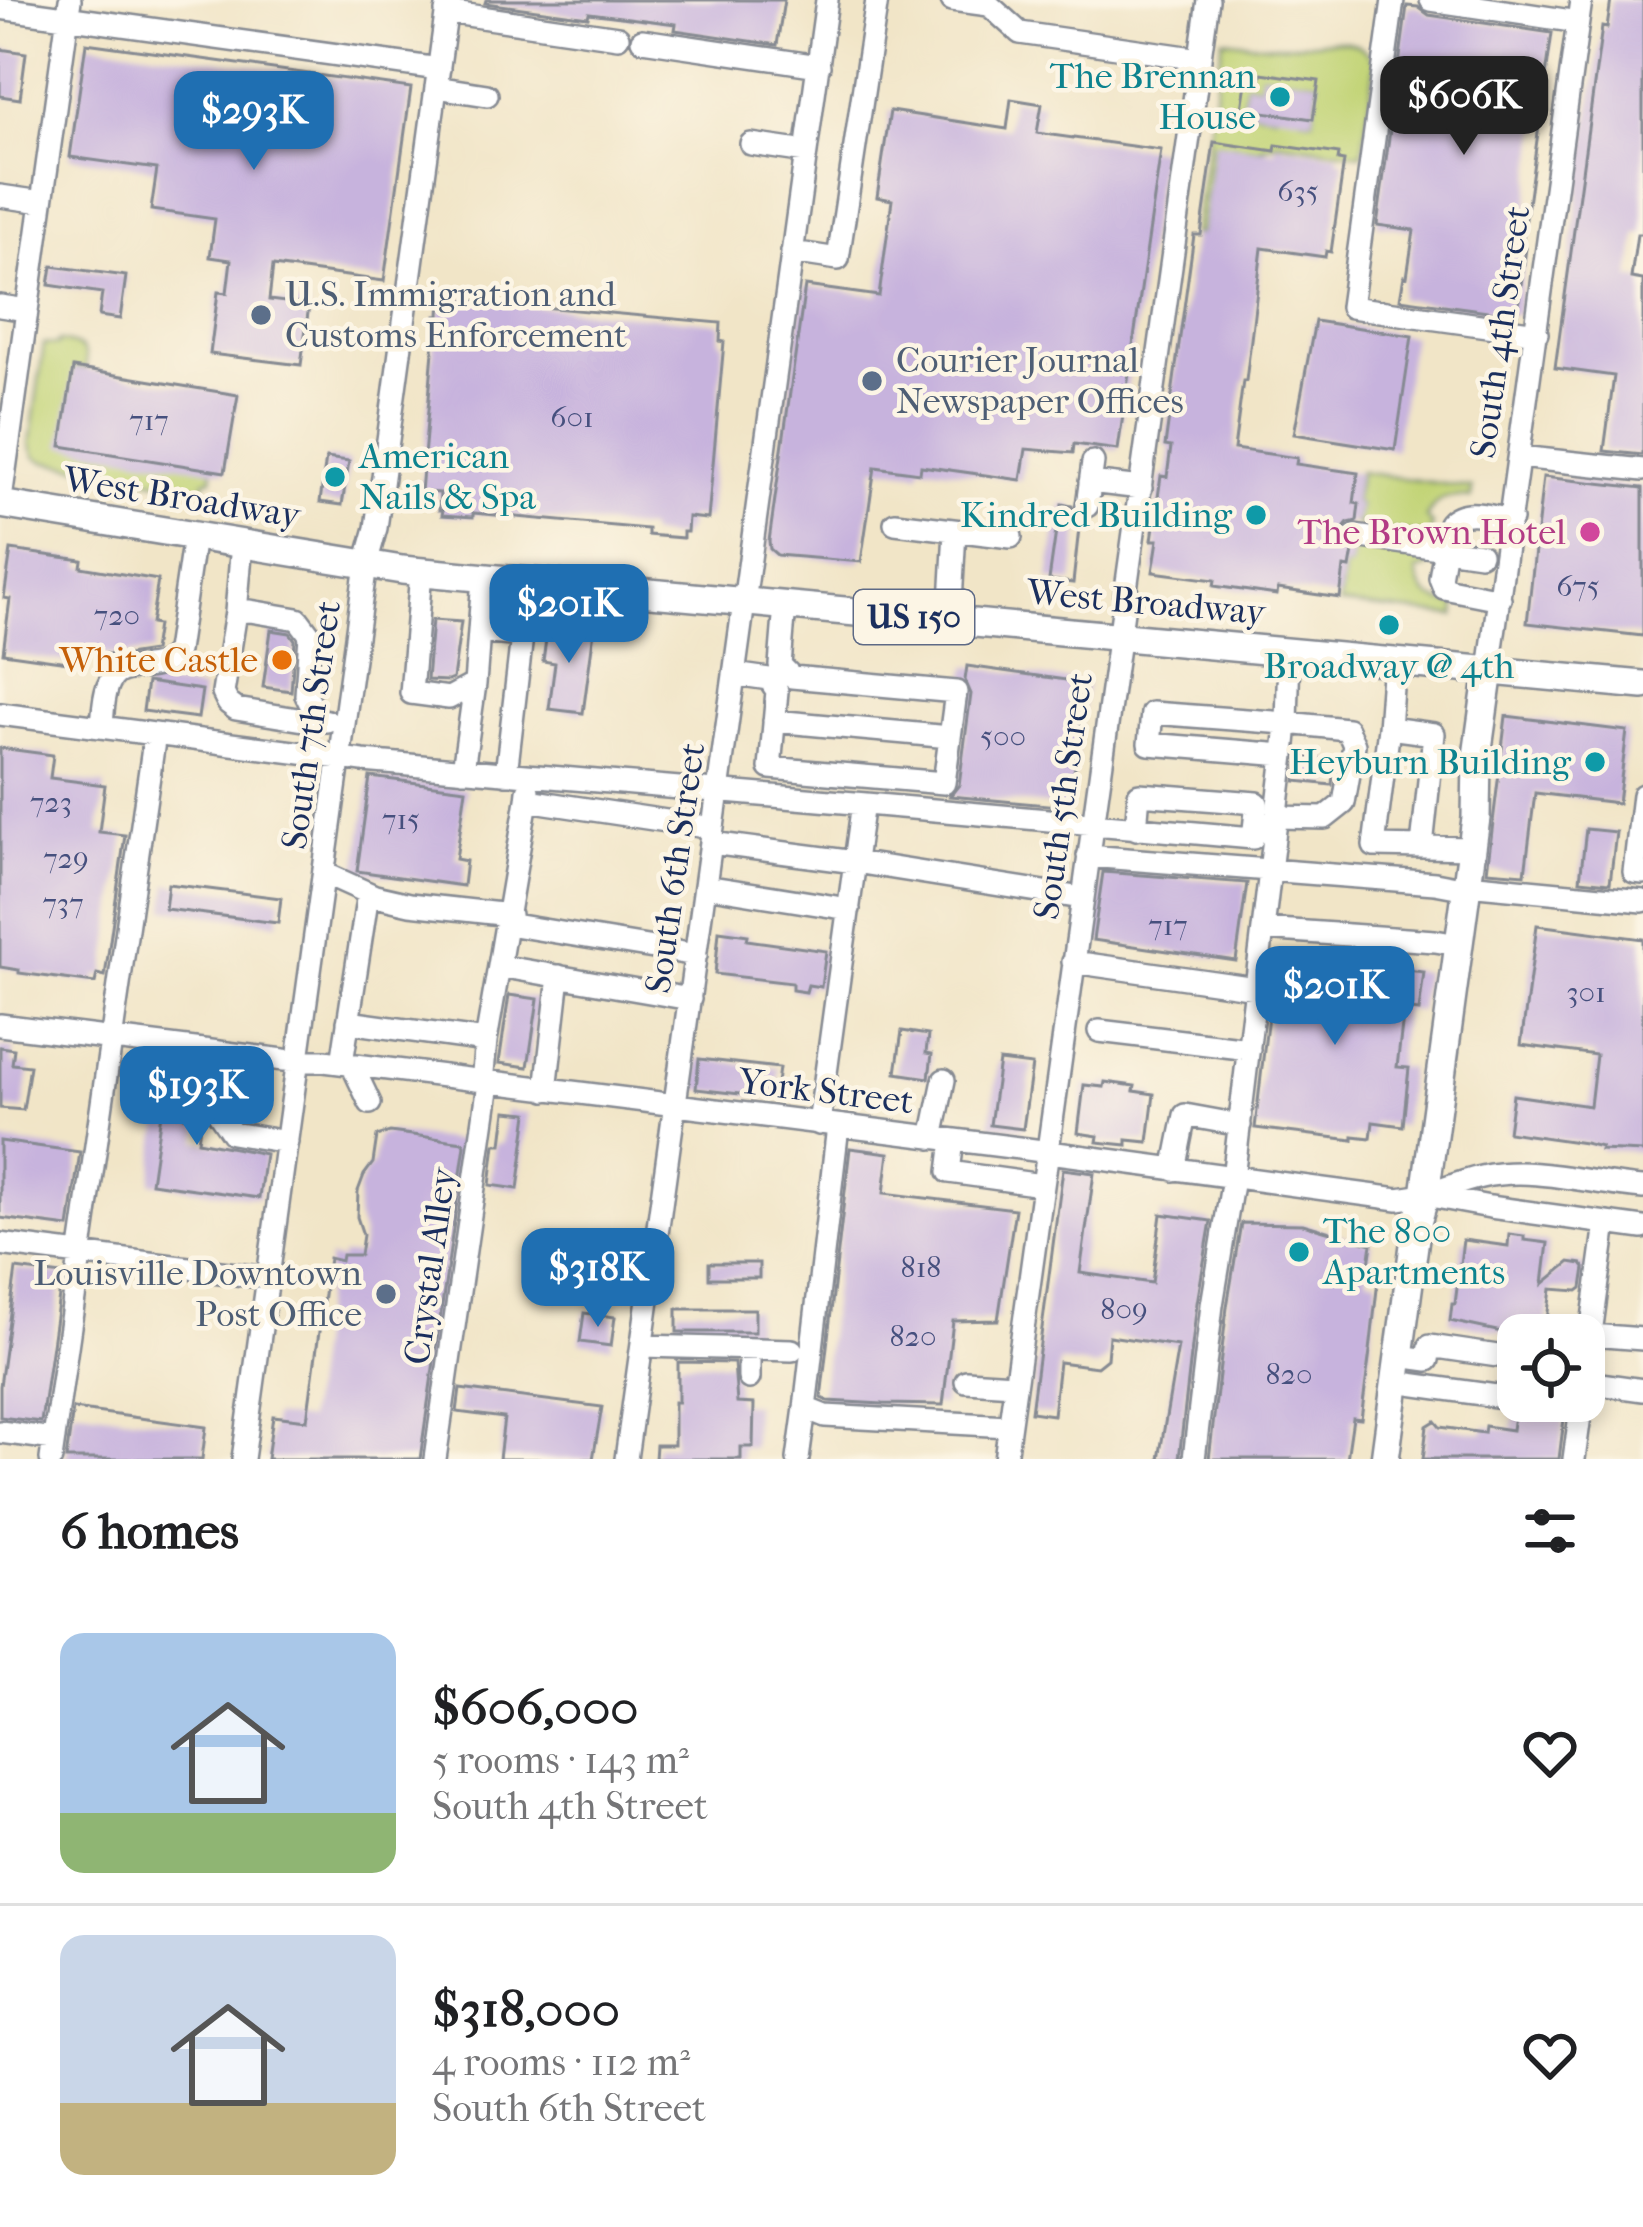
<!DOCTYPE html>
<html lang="en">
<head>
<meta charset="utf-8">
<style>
	:root { --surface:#fff; --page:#f2f2f2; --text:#202124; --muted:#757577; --line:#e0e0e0; --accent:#1f6fb2 }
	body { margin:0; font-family:"IM FELL French Canon",serif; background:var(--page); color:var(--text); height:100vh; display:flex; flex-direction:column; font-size:45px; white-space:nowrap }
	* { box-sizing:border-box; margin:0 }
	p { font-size:39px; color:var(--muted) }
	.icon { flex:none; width:66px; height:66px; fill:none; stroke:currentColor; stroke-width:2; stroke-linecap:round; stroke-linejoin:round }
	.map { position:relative; height:1459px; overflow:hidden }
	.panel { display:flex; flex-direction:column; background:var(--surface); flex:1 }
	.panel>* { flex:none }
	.controls { position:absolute; left:1497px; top:1314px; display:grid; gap:24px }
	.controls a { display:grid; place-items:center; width:108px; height:108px; border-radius:24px; background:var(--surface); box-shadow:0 6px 18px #0003; font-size:60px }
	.price { position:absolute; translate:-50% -102px; padding:0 27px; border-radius:24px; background:var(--accent); color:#fff; font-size:39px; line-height:78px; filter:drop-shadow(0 3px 6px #0008) }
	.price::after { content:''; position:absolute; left:50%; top:72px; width:36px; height:27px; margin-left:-18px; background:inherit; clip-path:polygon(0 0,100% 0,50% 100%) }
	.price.active { background:#222; color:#fff }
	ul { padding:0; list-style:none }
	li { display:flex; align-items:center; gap:36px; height:300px; padding:0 60px }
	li+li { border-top:3px solid var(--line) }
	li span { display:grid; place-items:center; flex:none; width:336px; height:240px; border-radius:24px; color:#555 }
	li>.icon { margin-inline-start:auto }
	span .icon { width:144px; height:144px; fill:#fffc; stroke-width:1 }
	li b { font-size:51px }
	h2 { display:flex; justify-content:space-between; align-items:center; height:144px; padding:0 60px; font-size:51px }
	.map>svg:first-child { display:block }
	.green { fill:#c2d477; stroke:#6e826a; stroke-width:3; fill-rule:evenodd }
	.building { fill:#c7b3dd }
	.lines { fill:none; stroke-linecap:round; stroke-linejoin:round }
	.minor-casing { stroke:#868a92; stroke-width:26 }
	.major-casing { stroke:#868a92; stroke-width:32 }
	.minor { stroke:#fff; stroke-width:21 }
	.major { stroke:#fff; stroke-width:27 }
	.culture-dot { fill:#0f9aa8; stroke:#fcf5e5; stroke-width:4.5 }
	.service-dot { fill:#5c6f8a; stroke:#fcf5e5; stroke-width:4.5 }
	.hotel-dot { fill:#d1479c; stroke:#fcf5e5; stroke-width:4.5 }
	.food-dot { fill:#e8710a; stroke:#fcf5e5; stroke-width:4.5 }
	.labels { text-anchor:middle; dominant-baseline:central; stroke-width:9; stroke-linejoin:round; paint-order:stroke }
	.number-label { font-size:30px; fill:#46507e }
	.shield { fill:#fcf5e5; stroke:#5e6a86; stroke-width:3 }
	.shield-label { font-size:33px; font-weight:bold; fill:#1b2f5e }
	.culture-label { font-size:36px; fill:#0d838f; stroke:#fcf5e5; text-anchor:end }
	.service-label { font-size:36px; fill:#4e5e75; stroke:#fcf5e5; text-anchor:start }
	.street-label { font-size:36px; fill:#1b2f5e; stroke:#fcf5e5 }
	.hotel-label { font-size:36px; fill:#b23c85; stroke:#fcf5e5; text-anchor:end }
	.food-label { font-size:36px; fill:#c56008; stroke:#fcf5e5; text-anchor:end }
</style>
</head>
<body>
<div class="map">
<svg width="1643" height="1459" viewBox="0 0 1643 1459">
	<rect width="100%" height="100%" fill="#fcf5e5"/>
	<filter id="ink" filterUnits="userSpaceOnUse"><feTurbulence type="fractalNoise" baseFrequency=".00833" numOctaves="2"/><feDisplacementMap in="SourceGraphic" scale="24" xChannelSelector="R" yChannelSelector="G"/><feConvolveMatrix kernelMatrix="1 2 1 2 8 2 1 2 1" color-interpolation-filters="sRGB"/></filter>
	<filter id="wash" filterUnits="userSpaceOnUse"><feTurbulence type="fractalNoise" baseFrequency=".004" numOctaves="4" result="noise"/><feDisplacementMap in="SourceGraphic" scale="48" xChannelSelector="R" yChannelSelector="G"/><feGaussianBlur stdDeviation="2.7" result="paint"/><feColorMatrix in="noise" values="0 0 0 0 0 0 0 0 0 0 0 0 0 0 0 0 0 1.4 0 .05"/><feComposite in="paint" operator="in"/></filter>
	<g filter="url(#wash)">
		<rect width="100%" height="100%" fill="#f1e5c7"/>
		<!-- green -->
		<path class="green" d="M 1223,39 C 1242,41 1262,45 1280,45 C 1313,45 1357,27 1375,63 L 1362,154 L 1279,142 L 1258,149 L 1214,143 L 1201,235 L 1194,235 ZM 1261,74 L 1318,81 L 1313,119 L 1301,117 L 1301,112 L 1277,109 L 1275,114 L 1242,109 L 1246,83 L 1260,85 Z
			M 59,341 C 79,344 89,348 85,370 L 74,368 L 213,470 L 212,478 L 205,480 L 203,489 L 43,461 L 35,457 L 30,444 L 44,344 L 57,345 Z
			M 1360,472 L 1472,488 L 1471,498 C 1449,495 1436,497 1426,518 L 1432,525 L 1430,536 L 1356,525 L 1359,505 L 1354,503 Z
			M 1353,546 L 1428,557 L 1427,568 L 1417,571 C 1420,596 1433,601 1456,605 L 1455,616 L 1340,604 L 1344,567 L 1350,567 Z"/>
		<g id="blocks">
			<!-- building -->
			<path class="building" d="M 486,0 L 784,0 L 777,45 L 675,30 L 676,24 L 589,13 L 588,17 L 485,3 Z
				M 1611,0 L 1643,0 L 1643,234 L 1637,234 L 1631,278 L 1643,280 L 1643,455 L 1604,451 L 1614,376 L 1555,368 L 1602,27 L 1607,28 Z
				M 1407,6 L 1418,7 L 1429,15 L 1552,33 L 1522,247 L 1526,248 L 1517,315 L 1400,299 L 1404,276 L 1407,277 L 1414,230 L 1377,225 Z
				M 86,43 L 411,88 L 384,281 L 273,266 L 269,300 L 309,305 L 301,365 L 210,354 L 218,292 L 227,293 L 231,260 L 210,257 L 215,219 L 151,210 L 157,169 L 70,157 Z
				M 0,49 L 26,53 L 20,99 L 0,96 Z
				M 1261,73 L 1319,81 L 1313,119 L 1242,109 L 1246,83 L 1260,85 Z
				M 1011,99 L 1042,104 L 1037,133 L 1161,150 L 1118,450 L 1074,444 L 1073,453 L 1026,449 L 1021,480 L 921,466 L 920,473 L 875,467 L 861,562 L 777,555 L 770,549 L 769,541 L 805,286 L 879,296 L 892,200 L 877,197 L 890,111 L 1007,129 Z
				M 1214,142 L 1275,151 L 1276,145 L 1339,154 L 1338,160 L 1344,161 L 1331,252 L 1326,251 L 1325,257 L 1262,248 L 1246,381 L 1243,381 L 1234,449 L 1297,458 L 1296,464 L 1358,473 L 1354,503 L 1359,504 L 1357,521 L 1348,523 L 1340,533 L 1342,543 L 1353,551 L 1350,568 L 1344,567 L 1340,598 L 1278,589 L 1277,595 L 1214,586 L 1215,580 L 1153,572 L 1158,540 L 1152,540 L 1161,476 L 1167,477 L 1171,447 L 1165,446 L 1194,235 L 1201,235 Z
				M 52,266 L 126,276 L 120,319 L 99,316 L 102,293 L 49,285 Z
				M 441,298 L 721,323 L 720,341 L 724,342 L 708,519 L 688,517 L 687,532 L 683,532 L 683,538 L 648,535 L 648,529 L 473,513 L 473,517 L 442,515 L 443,510 L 439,510 L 440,493 L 421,492 L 436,316 L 440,316 Z
				M 1315,321 L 1412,336 L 1395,450 L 1294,434 Z
				M 73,368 L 238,395 L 225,472 L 61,446 Z
				M 326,458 L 349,461 L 342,505 L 320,502 Z
				M 1543,477 L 1643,488 L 1643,636 L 1527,623 Z
				M 1062,504 L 1072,506 L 1074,513 L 1080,519 L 1073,583 L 1049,580 L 1058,517 L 1061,518 Z
				M 11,550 L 82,560 L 81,567 L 158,580 L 151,624 L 157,625 L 153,651 L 120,656 L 70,648 L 68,662 L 3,653 L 10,599 L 4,598 Z
				M 432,620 L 461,622 L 453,679 L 448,681 L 427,680 Z
				M 548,625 L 594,631 L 583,713 L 549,709 L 555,663 L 543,661 Z
				M 271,630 L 290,633 L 295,640 L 291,691 L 263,687 Z
				M 967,666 L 1087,683 L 1069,807 L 950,796 L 959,785 L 971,694 L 965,680 Z
				M 147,682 L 202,690 L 198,718 L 143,711 Z
				M 1506,716 L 1627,731 L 1618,803 L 1535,793 L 1525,874 L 1487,871 Z
				M 0,748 L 53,755 L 50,778 L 105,785 L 99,832 L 125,835 L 105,976 L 97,974 L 95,983 L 19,973 L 19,970 L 0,967 Z
				M 1299,757 L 1334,761 L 1332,785 L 1296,781 Z
				M 370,777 L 466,789 L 456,859 L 466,861 L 463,886 L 357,871 Z
				M 1586,829 L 1616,832 L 1610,883 L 1580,880 Z
				M 1103,872 L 1247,883 L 1236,961 L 1093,940 Z
				M 168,884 L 281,898 L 278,923 L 165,909 Z
				M 1537,925 L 1643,939 L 1643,1152 L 1600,1150 L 1601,1147 L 1584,1143 L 1508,1132 L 1513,1095 L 1590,1106 L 1596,1055 L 1521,1045 Z
				M 719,931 L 748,935 L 747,940 L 826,951 L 821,987 L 808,985 L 806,992 L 792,990 L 792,983 L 715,974 Z
				M 1275,955 L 1424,972 L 1419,1011 L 1404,1009 L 1397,1067 L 1409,1068 L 1403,1126 L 1373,1122 L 1371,1138 L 1353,1136 L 1353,1140 L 1255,1128 Z
				M 509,995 L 538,999 L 528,1067 L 499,1063 Z
				M 902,1031 L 928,1035 L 926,1053 L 932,1054 L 929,1078 L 896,1073 Z
				M 0,1047 L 14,1049 L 12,1064 L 30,1066 L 23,1110 L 0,1108 Z
				M 699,1059 L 779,1068 L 775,1098 L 696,1089 Z
				M 999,1061 L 1032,1065 L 1023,1129 L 990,1125 Z
				M 159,1067 L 190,1071 L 184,1116 L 201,1118 L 198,1141 L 265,1154 L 259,1198 L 151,1183 L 161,1113 L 153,1112 Z
				M 1105,1082 L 1135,1086 L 1134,1091 L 1154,1094 L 1148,1142 L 1127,1140 L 1127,1145 L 1097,1142 L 1098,1136 L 1078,1133 L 1084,1085 L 1104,1087 Z
				M 506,1111 L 528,1113 L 518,1189 L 490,1185 L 495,1144 L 502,1144 Z
				M 390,1132 L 463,1142 L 465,1145 L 420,1459 L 267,1459 L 273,1416 L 307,1420 L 329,1258 L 341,1261 L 342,1255 L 360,1255 L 363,1235 L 357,1217 L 358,1191 L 364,1175 L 373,1163 L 377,1136 Z
				M 0,1141 L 80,1152 L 69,1227 L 0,1218 Z
				M 850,1148 L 889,1153 L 884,1193 L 1015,1209 L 998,1320 L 953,1321 L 943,1405 L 883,1404 L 828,1401 L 821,1398 Z
				M 1063,1169 L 1094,1173 L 1080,1273 L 1152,1283 L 1161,1214 L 1211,1221 L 1197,1303 L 1179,1459 L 1159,1459 L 1178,1346 L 1109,1336 L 1107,1359 L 1097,1367 L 1059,1362 L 1053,1415 L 1031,1412 Z
				M 1241,1223 L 1303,1224 L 1372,1244 L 1367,1278 L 1378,1280 L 1370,1351 L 1361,1419 L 1353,1418 L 1347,1459 L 1209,1459 L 1227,1307 Z
				M 1509,1234 L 1524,1236 L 1524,1240 L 1548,1243 L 1543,1284 L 1570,1262 L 1582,1264 L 1585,1268 L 1582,1288 L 1578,1291 L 1551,1289 L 1545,1335 L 1497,1331 L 1450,1321 L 1452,1304 L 1455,1304 L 1463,1240 L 1508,1246 Z
				M 709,1263 L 759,1263 L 759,1278 L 709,1278 Z
				M 16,1269 L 62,1275 L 41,1422 L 0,1417 L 0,1386 Z
				M 677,1309 L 755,1309 L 755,1332 L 677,1332 Z
				M 584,1313 L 615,1317 L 611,1346 L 580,1342 Z
				M 678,1362 L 734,1363 L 737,1403 L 754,1404 L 753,1447 L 741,1447 L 741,1459 L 655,1459 L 656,1445 L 674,1445 L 674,1402 L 678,1402 Z
				M 460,1389 L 602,1407 L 593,1459 L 499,1459 L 504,1418 L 457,1412 Z
				M 73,1409 L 206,1427 L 202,1459 L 66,1459 Z
				M 1524,1412 L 1532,1416 L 1564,1419 L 1559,1459 L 1423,1459 L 1427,1426 L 1435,1421 L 1440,1427 L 1484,1433 L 1485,1426 L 1512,1430 L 1514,1415 Z"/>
		</g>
	</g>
	<g filter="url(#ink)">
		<use href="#blocks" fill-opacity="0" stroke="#868a92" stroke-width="3"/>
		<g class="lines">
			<defs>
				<path id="minor" d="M 952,0 L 989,5 L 1020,33 L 1200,59
					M 1393,0 L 1351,307 L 1537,333
					M 1431,0 L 1578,22
					M 0,8 L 439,69
					M 446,12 L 618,37
					M 642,40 L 819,66
					M 436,87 L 487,95
					M 751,144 L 806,152
					M 0,196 L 42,202
					M 792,252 L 838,259 L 877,0
					M 0,306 L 27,310
					M 1519,457 L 1643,470
					M 1090,482 L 1141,488
					M 0,506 L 70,0
					M 1087,506 L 1093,462
					M 895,523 L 1011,537
					M 1355,536 L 1480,554
					M 242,544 L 236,612 L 223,693 L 228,703 L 236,709 L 310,721 L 318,719
					M 421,572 L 411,693 L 449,698 L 475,684 L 483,578
					M 1500,599 L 1444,588 L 1440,578 L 1449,523 C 1464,506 1491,517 1511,520
					M 236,612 L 250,611 L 298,619 L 310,635 L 306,695 L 318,719 L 327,721
					M 950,620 L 955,531
					M 479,632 L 522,636 L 506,774
					M 1489,670 L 1581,0
					M 734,674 L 769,679 L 777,691 L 770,768 L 944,783 L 956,692 L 792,677 L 780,665 L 785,605
					M 0,714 L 363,761 L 866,804
					M 774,721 L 950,737
					M 102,727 C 103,714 103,698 108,686 C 119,655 158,680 177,651 L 194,536
					M 1389,728 L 1394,661
					M 463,770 L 475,684
					M 528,791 L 527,800 L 713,828
					M 1643,795 L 1634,872 L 1643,873
					M 527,800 L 499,966 L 690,999
					M 1277,817 L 1325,818 L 1344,803 L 1354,745 L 1347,729 L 1287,723 L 1284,755 L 1149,744 L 1152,713 L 1287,723 L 1289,652
					M 711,843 L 855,862 L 1082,898
					M 1422,846 L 1434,734 L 1389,728 L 1374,846 L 1472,848
					M 1088,856 L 1435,883 L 1467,889
					M 324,873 L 375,896 L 410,904 L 510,915
					M 1467,884 L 1643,901
					M 705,886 L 849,909
					M 507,924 L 696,955
					M 1263,929 L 1435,941 L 1459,945
					M 1073,962 L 1256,988
					M 348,1022 L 486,1041 L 482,1082
					M 0,1025 L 284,1060 L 324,1061 L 1027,1149 L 1398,1199 L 1425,1195 L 1490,1207 L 1643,1228
					M 1099,1031 L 1249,1049
					M 486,1041 L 499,966
					M 216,1052 L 210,1101 L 232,1133 L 287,1142
					M 342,1063 L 368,893
					M 352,1065 L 370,1103
					M 546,1090 L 559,976
					M 819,1124 L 862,810 L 866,804 L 1253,838 L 1257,803 L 1139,794 L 1136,829
					M 838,1126 L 805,1408 L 825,1416 L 1008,1426
					M 932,1138 L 944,1080
					M 953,1140 L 949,1172 L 1042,1185
					M 1174,1170 L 1185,1115 L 1240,1125
					M 1426,1195 C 1444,1189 1462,1181 1481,1177 C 1534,1165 1590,1184 1643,1188
					M 0,1244 L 268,1278
					M 1591,1335 L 1643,1339
					M 642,1346 L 792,1350
					M 1399,1356 L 1428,1360 L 1430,1346 L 1518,1359
					M 749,1378 L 749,1349
					M 966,1381 L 1014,1384
					M 1395,1382 L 1518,1399
					M 1600,1384 L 1643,1390
					M 1584,1385 L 1606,1223
					M 1534,1401 L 1560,1405 L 1561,1401
					M 0,1432 L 54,1439
					M 51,1459 L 155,734
					M 243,1459 L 366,564 L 376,528 L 448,0
					M 435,1459 L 489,1083
					M 626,1459 L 827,0
					M 798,1459 L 805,1408
					M 1005,1459 L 1208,0
					M 1194,1459 L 1212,1305 L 1233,1178 L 1284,755
					M 1574,1459 L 1582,1401"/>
				<path id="major" d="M 0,504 L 402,570 L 1643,685
					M 1385,1459 L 1417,1223 L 1425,1195 L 1472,848 L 1476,818 L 1477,756 L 1489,670"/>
			</defs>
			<!-- minor casing -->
			<use href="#minor" class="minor-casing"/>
			<!-- major casing -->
			<use href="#major" class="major-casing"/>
			<!-- minor -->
			<use href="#minor" class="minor"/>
			<!-- major -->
			<use href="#major" class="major"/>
		</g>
	</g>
	<!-- markers -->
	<g class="culture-dot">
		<circle cx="1280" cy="97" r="12"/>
		<circle cx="335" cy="477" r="12"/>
		<circle cx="1256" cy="515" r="12"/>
		<circle cx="1389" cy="625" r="12"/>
		<circle cx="1595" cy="762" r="12"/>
		<circle cx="1299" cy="1252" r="12"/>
	</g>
	<g class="service-dot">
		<circle cx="261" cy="315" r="12"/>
		<circle cx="872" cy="381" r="12"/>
		<circle cx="386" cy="1294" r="12"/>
	</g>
	<circle class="hotel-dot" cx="1590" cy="532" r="12"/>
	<circle class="food-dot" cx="282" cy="660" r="12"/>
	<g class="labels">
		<!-- number labels -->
		<g class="number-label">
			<text x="1298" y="191">635</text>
			<text x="572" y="417">601</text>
			<text x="149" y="420">717</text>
			<text x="1578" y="586">675</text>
			<text x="117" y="615">720</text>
			<text x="1003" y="736">500</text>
			<text x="51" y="802">723</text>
			<text x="401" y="819">715</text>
			<text x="66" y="858">729</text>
			<text x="63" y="903">737</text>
			<text x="1168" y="925">717</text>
			<text x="1586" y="992">301</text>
			<text x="921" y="1267">818</text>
			<text x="1124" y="1309">809</text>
			<text x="913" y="1336">820</text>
			<text x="1289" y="1374">820</text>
		</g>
		<!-- shield labels -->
		<rect class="shield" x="854" y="590" width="120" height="54" rx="9"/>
		<g class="shield-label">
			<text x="914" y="617">US 150</text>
		</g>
		<!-- culture labels -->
		<g class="culture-label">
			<text x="1256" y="76">The Brennan<tspan x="1256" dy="41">House</tspan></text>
			<text x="359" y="456" text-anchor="start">American<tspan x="359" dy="41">Nails &amp; Spa</tspan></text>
			<text x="1232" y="515">Kindred Building</text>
			<text x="1389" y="666" text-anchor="middle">Broadway @ 4th</text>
			<text x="1571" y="762">Heyburn Building</text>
			<text x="1323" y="1231" text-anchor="start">The 800<tspan x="1323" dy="41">Apartments</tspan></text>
		</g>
		<!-- service labels -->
		<g class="service-label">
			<text x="285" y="294">U.S. Immigration and<tspan x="285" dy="41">Customs Enforcement</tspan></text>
			<text x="896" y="360">Courier Journal<tspan x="896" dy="41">Newspaper Offices</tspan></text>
			<text x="362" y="1273" text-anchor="end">Louisville Downtown<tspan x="362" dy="41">Post Office</tspan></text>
		</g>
		<!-- street labels -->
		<g class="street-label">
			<text transform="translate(1500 332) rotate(-82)">South 4th Street</text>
			<text transform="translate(182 497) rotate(9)">West Broadway</text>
			<text transform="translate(1146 602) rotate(5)">West Broadway</text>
			<text transform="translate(311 725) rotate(-82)">South 7th Street</text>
			<text transform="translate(1063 796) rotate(-82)">South 5th Street</text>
			<text transform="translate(675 868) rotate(-82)">South 6th Street</text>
			<text transform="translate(826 1091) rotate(7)">York Street</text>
			<text transform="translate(430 1266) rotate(-82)">Crystal Alley</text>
		</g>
		<!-- hotel labels -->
		<g class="hotel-label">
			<text x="1566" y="532">The Brown Hotel</text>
		</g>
		<!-- food labels -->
		<g class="food-label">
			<text x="258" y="660">White Castle</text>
		</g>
	</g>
</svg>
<div class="controls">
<a><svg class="icon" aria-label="locate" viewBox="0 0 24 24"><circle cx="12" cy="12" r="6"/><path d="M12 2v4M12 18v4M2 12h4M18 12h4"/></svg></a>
</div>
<b class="price active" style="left:1464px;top:158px">$606K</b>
<b class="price" style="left:254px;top:173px">$293K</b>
<b class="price" style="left:569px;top:666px">$201K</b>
<b class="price" style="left:1335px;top:1048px">$201K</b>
<b class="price" style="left:197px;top:1148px">$193K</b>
<b class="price" style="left:598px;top:1330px">$318K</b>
</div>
<section class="panel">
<h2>6 homes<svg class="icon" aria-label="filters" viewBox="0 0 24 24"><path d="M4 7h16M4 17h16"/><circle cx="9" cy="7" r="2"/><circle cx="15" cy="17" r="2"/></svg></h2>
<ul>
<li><span style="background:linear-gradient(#a9c7e8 75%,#8fb573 0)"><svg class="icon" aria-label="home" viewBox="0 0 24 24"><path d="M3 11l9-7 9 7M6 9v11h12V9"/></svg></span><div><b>$606,000</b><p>5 rooms · 143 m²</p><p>South 4th Street</p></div><svg class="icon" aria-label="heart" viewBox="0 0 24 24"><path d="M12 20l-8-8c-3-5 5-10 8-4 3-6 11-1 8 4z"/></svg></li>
<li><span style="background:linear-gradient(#c9d6e8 70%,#c2b280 0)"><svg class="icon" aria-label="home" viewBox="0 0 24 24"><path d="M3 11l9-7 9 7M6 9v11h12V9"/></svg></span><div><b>$318,000</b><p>4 rooms · 112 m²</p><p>South 6th Street</p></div><svg class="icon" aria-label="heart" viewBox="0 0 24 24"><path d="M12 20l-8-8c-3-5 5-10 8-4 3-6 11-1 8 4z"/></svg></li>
</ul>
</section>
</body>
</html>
